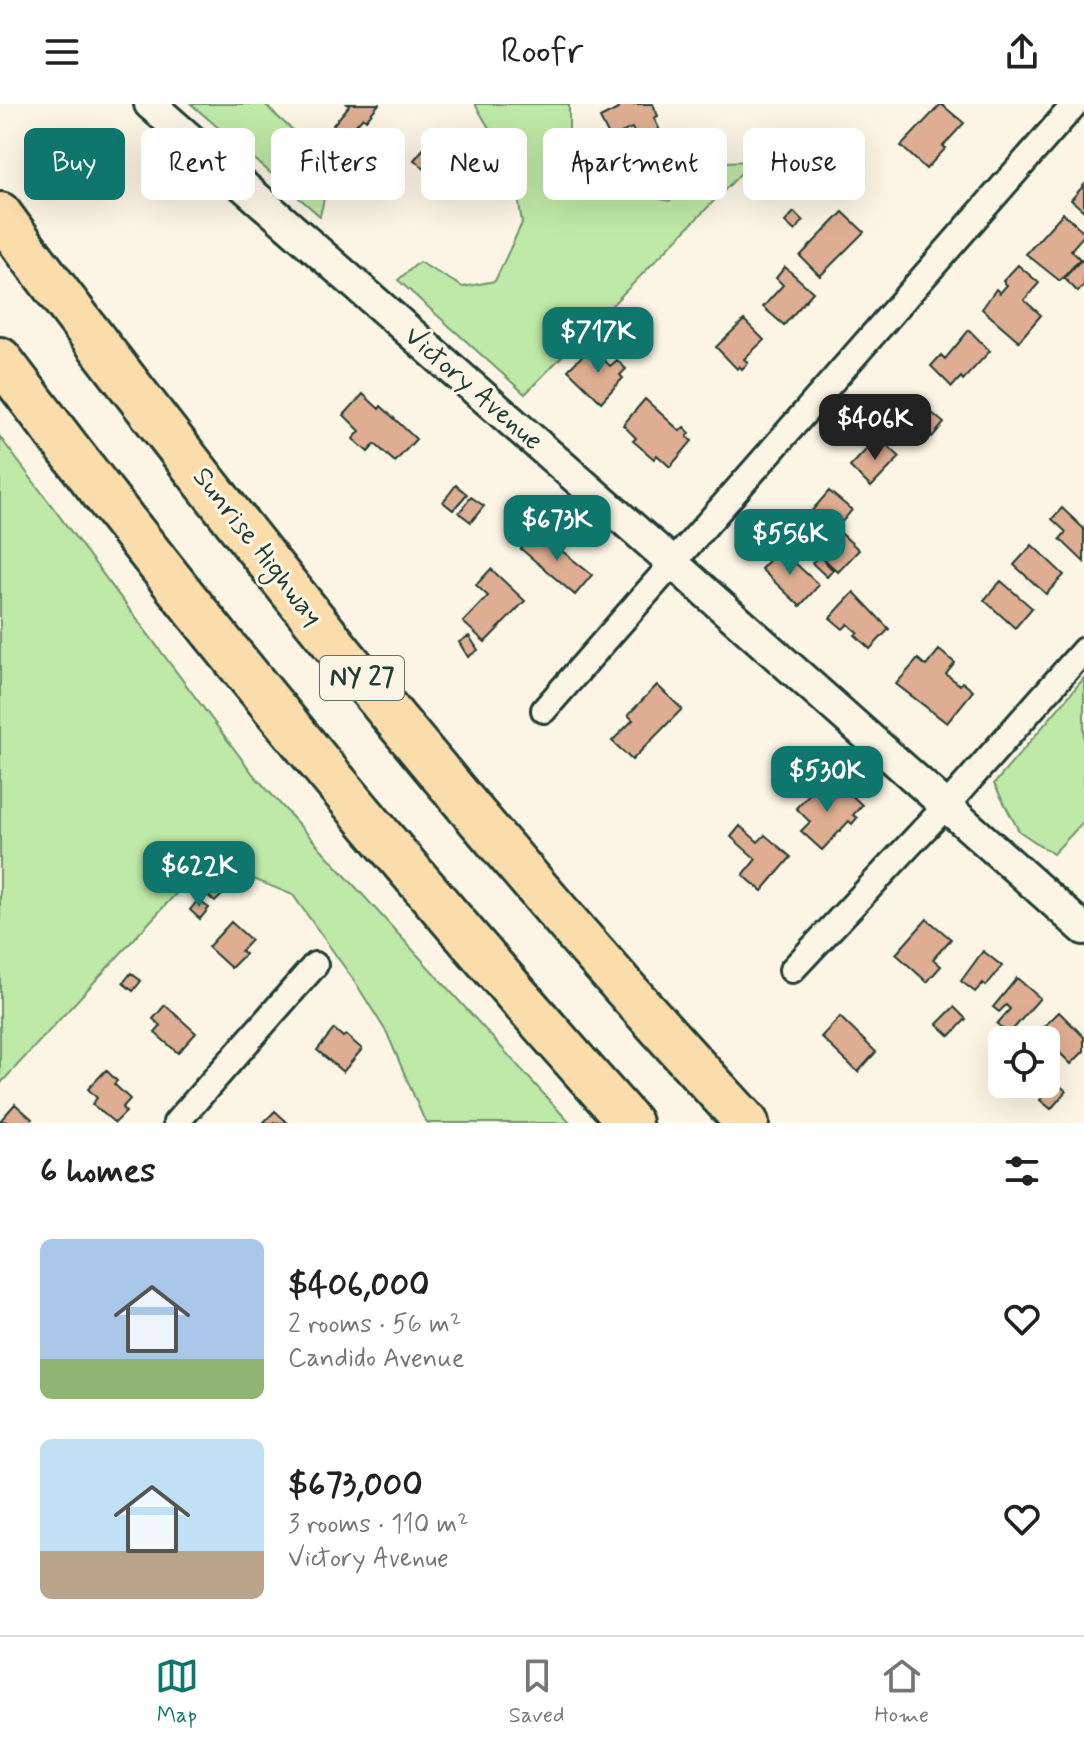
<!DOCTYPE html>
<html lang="en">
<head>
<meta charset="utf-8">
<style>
	:root { --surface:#fff; --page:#f6f6f6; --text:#222; --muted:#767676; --line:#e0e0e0; --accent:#0f766e }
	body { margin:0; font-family:Mynerve,sans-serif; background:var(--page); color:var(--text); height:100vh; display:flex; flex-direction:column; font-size:30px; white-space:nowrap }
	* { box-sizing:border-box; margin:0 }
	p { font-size:26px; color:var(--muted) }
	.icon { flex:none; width:44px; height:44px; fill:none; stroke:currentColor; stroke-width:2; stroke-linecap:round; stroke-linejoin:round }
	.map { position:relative; height:1019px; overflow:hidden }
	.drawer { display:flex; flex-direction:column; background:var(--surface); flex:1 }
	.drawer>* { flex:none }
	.top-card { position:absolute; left:24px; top:24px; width:1036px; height:72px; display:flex; gap:16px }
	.tools { position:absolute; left:988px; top:922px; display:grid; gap:16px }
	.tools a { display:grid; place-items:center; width:72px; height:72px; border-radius:12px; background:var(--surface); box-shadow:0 8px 32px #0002; font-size:40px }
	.price { position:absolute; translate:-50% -68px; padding:0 18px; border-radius:16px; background:var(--accent); color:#fff; font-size:26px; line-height:52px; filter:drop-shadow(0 2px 4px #0008) }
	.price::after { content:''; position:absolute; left:50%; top:48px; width:24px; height:18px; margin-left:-12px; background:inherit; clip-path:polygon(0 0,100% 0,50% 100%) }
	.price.current { background:#222; color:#fff }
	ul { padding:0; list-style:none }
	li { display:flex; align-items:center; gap:24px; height:200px; padding:0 40px }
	li span { display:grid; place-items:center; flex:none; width:224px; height:160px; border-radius:12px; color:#555 }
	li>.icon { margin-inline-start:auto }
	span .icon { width:96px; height:96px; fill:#fffc; stroke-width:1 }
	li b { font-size:34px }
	h2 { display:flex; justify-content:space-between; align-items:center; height:96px; padding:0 40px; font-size:34px }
	.chip { padding:0 28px; border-radius:12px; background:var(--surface); box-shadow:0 8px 32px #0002; font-size:28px; line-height:72px }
	.chip.current { background:var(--accent); color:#fff }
	header { display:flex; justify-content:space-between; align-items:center; height:104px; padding:0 40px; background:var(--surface); font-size:36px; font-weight:600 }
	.tabs { display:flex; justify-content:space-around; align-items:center; height:112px; border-top:2px solid var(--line); background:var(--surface); font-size:22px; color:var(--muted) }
	.tabs a { display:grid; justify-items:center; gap:4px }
	.tabs .current { color:var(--accent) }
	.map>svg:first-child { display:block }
	.green { fill:#bfe9a6; stroke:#6f936d; stroke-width:2 }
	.building { fill:#dfae92; stroke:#1f3d34; stroke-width:2 }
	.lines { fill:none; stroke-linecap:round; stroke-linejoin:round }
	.minor-casing { stroke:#1f3d34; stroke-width:30 }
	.tertiary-casing { stroke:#1f3d34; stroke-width:36 }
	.motorway-casing { stroke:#1f3d34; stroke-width:48 }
	.minor { stroke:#fcf5e5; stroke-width:24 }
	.tertiary { stroke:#fcf5e5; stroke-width:30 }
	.motorway { stroke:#fbddab; stroke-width:42 }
	.labels { text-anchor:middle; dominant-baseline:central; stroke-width:6; stroke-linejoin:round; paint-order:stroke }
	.shield { fill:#fcf5e5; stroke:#617469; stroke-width:2 }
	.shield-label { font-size:26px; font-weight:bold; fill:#1f3d34 }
	.street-label { font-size:28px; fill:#1f3d34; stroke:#fcf5e5 }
</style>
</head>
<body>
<header><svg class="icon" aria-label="menu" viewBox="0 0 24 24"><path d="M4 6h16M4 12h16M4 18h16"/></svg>Roofr<svg class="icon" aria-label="share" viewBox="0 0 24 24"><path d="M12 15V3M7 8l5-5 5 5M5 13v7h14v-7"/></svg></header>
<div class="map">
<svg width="1084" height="1019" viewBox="0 0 1084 1019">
	<rect width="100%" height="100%" fill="#fcf5e5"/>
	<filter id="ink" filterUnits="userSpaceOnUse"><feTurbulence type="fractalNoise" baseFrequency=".0125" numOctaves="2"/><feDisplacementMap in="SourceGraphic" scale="16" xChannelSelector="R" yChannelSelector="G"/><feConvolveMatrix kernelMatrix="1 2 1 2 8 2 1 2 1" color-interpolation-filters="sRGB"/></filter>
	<g filter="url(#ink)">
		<!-- green -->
		<path class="green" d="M 191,0 L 265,0 C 285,24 321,40 326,74 C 328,85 322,101 320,112 Z
			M 475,0 L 569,0 L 569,25 L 585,57 L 632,88 L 669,97 L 724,58 L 753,57 L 525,290 L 398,176 L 419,158 L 463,183 L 495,177 L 522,119 L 514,67 Z
			M 0,333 L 253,670 L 570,1019 L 428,1019 L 423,1013 L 387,929 L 355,878 L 293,791 L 207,756 L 0,980 Z
			M 1084,574 L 1084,717 L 1053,750 L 1019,727 L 994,680 Z"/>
		<!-- building -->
		<path class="building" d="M 347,0 L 379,0 L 366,16 L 363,13 L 346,32 L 333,21 L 349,2 Z
			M 616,0 L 653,0 L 658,12 L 654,14 L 662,31 L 640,41 L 632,24 L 610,34 L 600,14 L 618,5 Z
			M 941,0 L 964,19 L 943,42 L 946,44 L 926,65 L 901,42 Z
			M 429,38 L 442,49 L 445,46 L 457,56 L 459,53 L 479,70 L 471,80 L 466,76 L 454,90 L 414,56 Z
			M 1084,81 L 1084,107 L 1071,96 Z
			M 794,108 L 803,117 L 795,127 L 785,118 Z
			M 843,108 L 864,128 L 820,172 L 800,152 Z
			M 1063,109 L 1084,128 L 1084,131 L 1071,146 L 1080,155 L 1060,177 L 1026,150 Z
			M 1081,156 L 1084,159 L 1084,181 L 1078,188 L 1064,174 Z
			M 1018,161 L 1039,179 L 1024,196 L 1041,211 L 1019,237 L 982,205 L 996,185 L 1000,189 L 1007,181 L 1003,177 Z
			M 785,163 L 813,188 L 784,221 L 763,203 L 783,181 L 776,174 Z
			M 744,216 L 764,236 L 744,255 L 748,259 L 742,265 L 739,262 L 737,265 L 716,243 Z
			M 969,226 L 990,247 L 963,276 L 961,273 L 952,283 L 931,262 L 941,251 L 945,255 Z
			M 586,248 L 595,257 L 600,252 L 610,262 L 617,256 L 626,265 L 620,271 L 623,274 L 601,298 L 568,266 Z
			M 363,290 L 379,305 L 381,302 L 416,335 L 395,358 L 375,340 L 368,348 L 353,335 L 360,327 L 344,311 Z
			M 912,292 L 944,319 L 932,333 L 924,326 L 914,337 L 891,317 Z
			M 645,295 L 680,327 L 684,323 L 690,329 L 687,333 L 692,337 L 670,363 L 657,351 L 654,355 L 633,337 L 636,334 L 623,321 Z
			M 878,333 L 900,353 L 871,383 L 850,363 Z
			M 456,381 L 467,390 L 453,406 L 443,398 Z
			M 829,387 L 852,406 L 822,442 L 809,431 L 812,427 L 802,418 Z
			M 471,393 L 484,402 L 471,418 L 459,409 Z
			M 1062,404 L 1084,425 L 1084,458 L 1060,435 L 1066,428 L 1052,415 Z
			M 537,427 L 592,471 L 575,491 L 521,445 Z
			M 842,430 L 859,446 L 838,468 L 821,452 Z
			M 1032,441 L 1064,471 L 1046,490 L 1014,461 Z
			M 780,445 L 819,481 L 800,502 L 761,465 Z
			M 819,452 L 833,466 L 827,473 L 812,459 Z
			M 491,465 L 525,497 L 485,538 L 463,518 L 488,492 L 476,481 Z
			M 1001,477 L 1032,504 L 1015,524 L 984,496 Z
			M 854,488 L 889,525 L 870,545 L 855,531 L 858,529 L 848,520 L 843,525 L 830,514 Z
			M 469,532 L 478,546 L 468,553 L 459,538 Z
			M 939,546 L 955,559 L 946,570 L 960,581 L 962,578 L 973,587 L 947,619 L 896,580 L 918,555 L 926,562 Z
			M 657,581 L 682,605 L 632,656 L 612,637 L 633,616 L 628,611 Z
			M 819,680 L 833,693 L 843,683 L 862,701 L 853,711 L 857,714 L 852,720 L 849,717 L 822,746 L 801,727 L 810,718 L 796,704 Z
			M 740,722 L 758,738 L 765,731 L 791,753 L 762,787 L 743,771 L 756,755 L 731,733 Z
			M 210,770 L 227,786 L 215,798 L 198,783 Z
			M 198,796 L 209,804 L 200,815 L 190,806 Z
			M 927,815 L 951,835 L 933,855 L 941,862 L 927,878 L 896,850 Z
			M 231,818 L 251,836 L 241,847 L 245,850 L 231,864 L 208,843 Z
			M 983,847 L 1002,862 L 986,882 L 983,879 L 975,888 L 961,877 Z
			M 131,869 L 141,877 L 133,887 L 123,879 Z
			M 1017,874 L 1040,894 L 1009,930 L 997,920 L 1010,905 L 1006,901 L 999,908 L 993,903 Z
			M 165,901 L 196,929 L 178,949 L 155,929 L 161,922 L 153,915 Z
			M 954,903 L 966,915 L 950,932 L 937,920 Z
			M 1059,908 L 1084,933 L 1084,947 L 1071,960 L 1058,947 L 1046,959 L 1046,936 L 1030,936 Z
			M 840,913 L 876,948 L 858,968 L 821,933 Z
			M 334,925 L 343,933 L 346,931 L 362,945 L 343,968 L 317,946 Z
			M 106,966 L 117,977 L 114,980 L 130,995 L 122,1004 L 126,1008 L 115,1019 L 92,1000 L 97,994 L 88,985 Z
			M 1055,977 L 1066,987 L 1051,1005 L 1040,996 Z
			M 15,1000 L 32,1015 L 29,1019 L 0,1017 Z
			M 275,1007 L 288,1019 L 263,1019 Z"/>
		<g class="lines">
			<defs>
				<path id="minor" d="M 544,606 L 1075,0
					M 792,866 L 947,701 L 1084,546
					M 176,1019 L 315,861"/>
				<path id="tertiary" d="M 150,0 L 674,460 L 1084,825"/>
				<path id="motorway" d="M 0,110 C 64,198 131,283 198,369 C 372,592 554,811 747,1019
					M 0,255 C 199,519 410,773 630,1019"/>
			</defs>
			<!-- minor casing -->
			<use href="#minor" class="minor-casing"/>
			<!-- tertiary casing -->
			<use href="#tertiary" class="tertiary-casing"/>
			<!-- motorway casing -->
			<use href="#motorway" class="motorway-casing"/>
			<!-- minor -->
			<use href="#minor" class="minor"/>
			<!-- tertiary -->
			<use href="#tertiary" class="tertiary"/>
			<!-- motorway -->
			<use href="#motorway" class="motorway"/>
		</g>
	</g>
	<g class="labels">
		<!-- shield labels -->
		<rect class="shield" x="320" y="552" width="84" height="44" rx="6"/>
		<g class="shield-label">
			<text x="362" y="574">NY 27</text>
		</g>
		<!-- street labels -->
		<g class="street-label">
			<text transform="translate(473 285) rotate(41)">Victory Avenue</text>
			<text transform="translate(257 443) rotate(52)">Sunrise Highway</text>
		</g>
	</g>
</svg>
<div class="tools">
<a><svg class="icon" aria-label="locate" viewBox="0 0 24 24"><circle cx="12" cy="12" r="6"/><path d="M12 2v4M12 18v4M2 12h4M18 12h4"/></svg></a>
</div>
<b class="price" style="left:598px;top:271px">$717K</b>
<b class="price current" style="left:875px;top:358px">$406K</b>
<b class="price" style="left:557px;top:459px">$673K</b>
<b class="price" style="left:790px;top:473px">$556K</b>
<b class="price" style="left:827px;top:710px">$530K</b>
<b class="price" style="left:199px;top:805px">$622K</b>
<div class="top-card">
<a class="chip current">Buy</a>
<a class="chip">Rent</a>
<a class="chip">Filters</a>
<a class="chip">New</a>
<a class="chip">Apartment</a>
<a class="chip">House</a>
</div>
</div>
<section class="drawer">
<h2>6 homes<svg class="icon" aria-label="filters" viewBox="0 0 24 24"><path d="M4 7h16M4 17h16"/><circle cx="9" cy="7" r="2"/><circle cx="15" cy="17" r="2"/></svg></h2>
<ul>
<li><span style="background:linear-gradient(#a9c7e8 75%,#8fb573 0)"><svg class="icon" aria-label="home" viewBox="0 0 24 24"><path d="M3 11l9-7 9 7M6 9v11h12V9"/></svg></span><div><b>$406,000</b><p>2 rooms · 56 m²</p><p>Candido Avenue</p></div><svg class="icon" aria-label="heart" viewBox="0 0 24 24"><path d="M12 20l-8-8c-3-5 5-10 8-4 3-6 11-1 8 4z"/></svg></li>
<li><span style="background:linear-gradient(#bfe0f5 70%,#b9a48a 0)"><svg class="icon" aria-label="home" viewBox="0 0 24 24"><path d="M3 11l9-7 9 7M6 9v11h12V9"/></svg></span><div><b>$673,000</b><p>3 rooms · 110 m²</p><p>Victory Avenue</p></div><svg class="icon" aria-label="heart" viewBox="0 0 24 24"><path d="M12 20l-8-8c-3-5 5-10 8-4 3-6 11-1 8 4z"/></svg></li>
</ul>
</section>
<nav class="tabs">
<a class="current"><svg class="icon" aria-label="map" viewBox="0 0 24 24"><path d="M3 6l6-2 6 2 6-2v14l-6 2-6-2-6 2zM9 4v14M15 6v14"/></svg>Map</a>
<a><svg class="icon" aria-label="saved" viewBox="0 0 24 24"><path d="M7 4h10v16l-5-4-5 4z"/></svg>Saved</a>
<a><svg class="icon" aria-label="home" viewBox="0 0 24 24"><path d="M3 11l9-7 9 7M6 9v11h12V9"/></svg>Home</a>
</nav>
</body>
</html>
